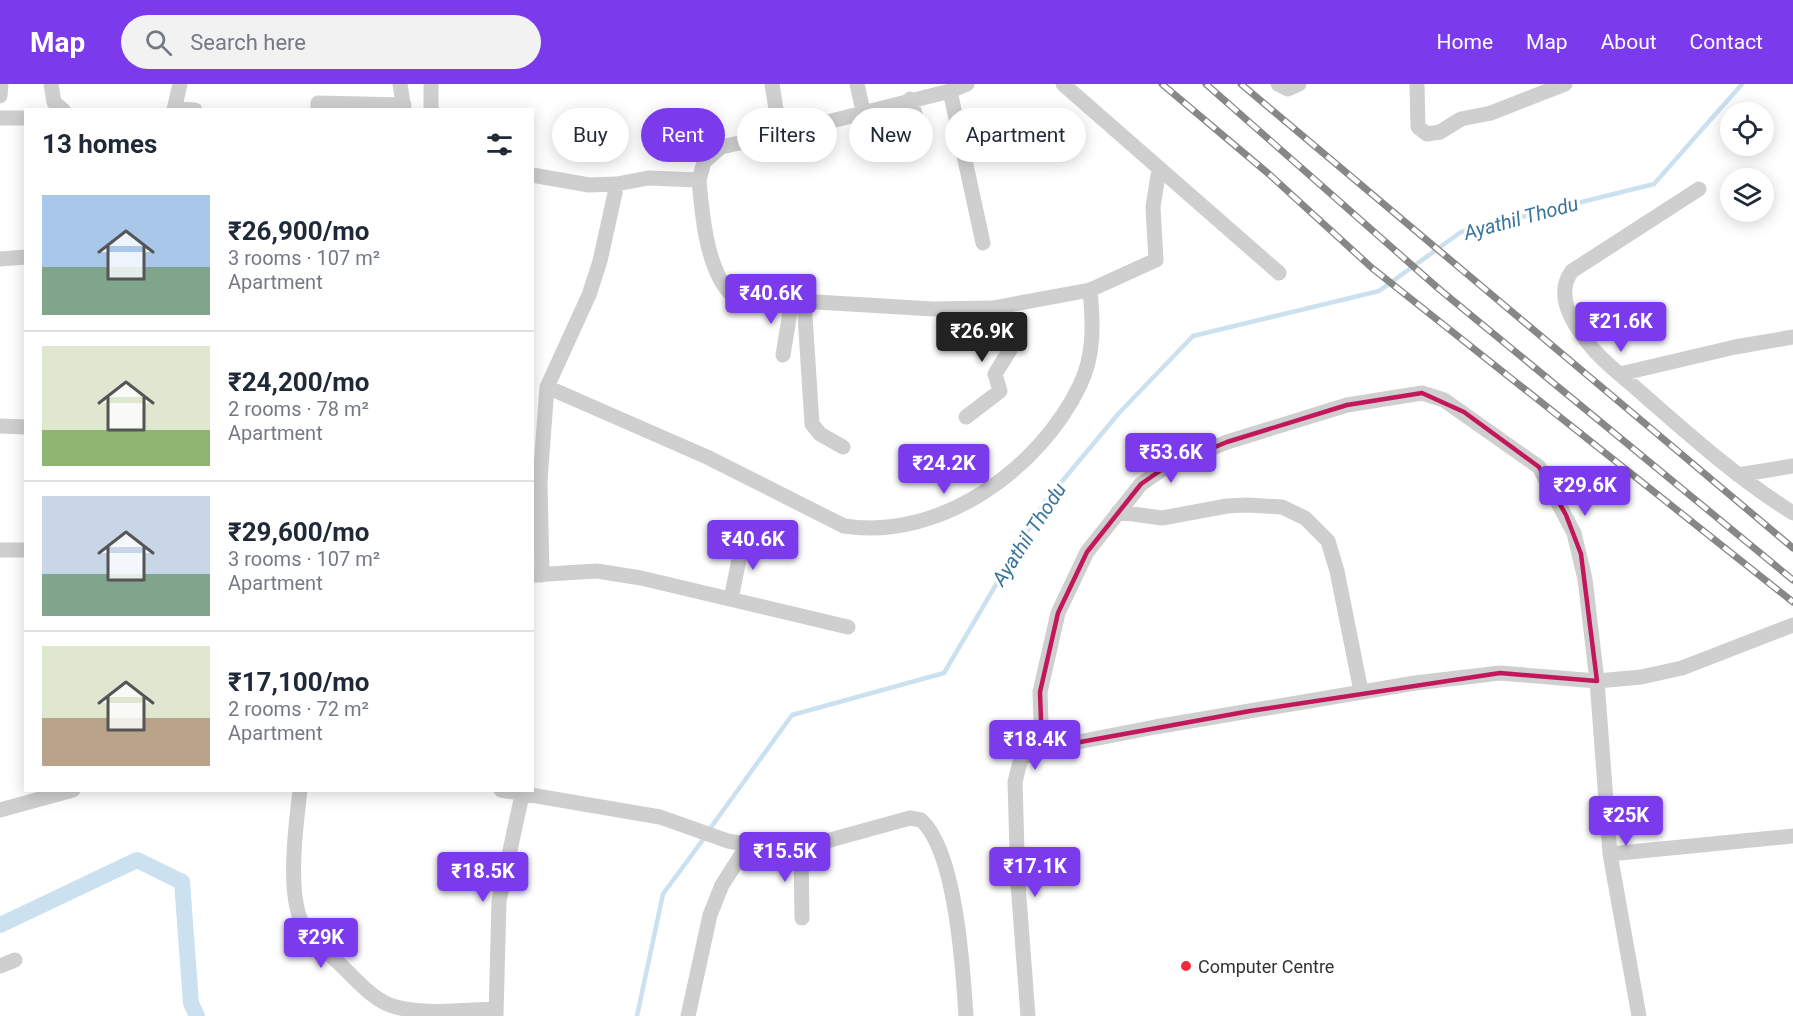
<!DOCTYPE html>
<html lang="en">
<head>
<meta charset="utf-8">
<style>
	:root { --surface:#fff; --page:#f2f2f3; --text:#1f2937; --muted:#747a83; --line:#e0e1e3; --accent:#7c3aed }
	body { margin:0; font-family:Roboto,sans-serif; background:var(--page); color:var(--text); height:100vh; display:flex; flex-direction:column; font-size:22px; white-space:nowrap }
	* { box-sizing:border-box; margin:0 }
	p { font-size:20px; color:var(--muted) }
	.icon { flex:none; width:33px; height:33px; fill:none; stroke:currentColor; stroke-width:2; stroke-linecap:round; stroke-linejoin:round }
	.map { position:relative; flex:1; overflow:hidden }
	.drawer { position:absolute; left:24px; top:24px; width:510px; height:684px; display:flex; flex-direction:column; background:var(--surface); border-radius:0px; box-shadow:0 3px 15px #0003 }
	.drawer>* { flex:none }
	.hud { position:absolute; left:552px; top:24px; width:570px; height:54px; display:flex; gap:12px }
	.tools { position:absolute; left:1720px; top:18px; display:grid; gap:12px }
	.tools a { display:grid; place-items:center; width:54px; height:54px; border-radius:50%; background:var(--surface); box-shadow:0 3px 15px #0003; font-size:30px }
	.price { position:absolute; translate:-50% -51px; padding:0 14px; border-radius:6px; background:var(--accent); color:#fff; font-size:20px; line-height:39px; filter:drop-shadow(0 2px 3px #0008) }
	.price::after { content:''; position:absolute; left:50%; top:36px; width:18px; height:14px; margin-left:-9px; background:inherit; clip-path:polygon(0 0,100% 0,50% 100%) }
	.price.on { background:#222; color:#fff }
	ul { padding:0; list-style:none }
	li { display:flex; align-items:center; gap:18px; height:150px; padding:0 18px }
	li+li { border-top:2px solid var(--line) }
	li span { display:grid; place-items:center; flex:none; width:168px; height:120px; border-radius:0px; color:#555 }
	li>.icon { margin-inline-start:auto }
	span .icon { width:72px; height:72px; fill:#fffc; stroke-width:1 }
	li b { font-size:26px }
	h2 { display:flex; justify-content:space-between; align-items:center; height:72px; padding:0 18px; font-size:26px }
	.tag { padding:0 21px; border-radius:27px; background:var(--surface); box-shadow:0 3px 15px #0003; font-size:21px; line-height:54px }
	.tag.on { background:var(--accent); color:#fff }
	header { display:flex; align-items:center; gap:36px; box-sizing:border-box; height:84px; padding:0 30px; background:var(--accent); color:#fff }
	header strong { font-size:28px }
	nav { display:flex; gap:33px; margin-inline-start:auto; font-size:21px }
	.search { width:420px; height:54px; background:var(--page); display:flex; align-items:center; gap:15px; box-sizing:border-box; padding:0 21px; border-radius:33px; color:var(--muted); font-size:22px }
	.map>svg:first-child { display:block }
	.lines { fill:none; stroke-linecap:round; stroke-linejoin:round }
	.stream { stroke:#cbe1f0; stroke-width:4.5 }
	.canal { stroke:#cbe1f0; stroke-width:16 }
	.street { stroke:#cfcfcf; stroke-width:15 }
	.rail-casing { stroke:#878787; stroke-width:7 }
	.rail { stroke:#fff; stroke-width:4.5; stroke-dasharray:14; stroke-linecap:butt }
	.marked { fill:none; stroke:#c2185b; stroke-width:4.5; stroke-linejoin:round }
	.poi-dot { fill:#f32a39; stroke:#fff; stroke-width:2 }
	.labels { text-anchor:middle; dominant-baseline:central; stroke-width:6; stroke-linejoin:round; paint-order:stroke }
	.poi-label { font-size:18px; fill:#323232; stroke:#fff; text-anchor:start }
	.water-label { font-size:20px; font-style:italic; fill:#38759c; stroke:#fff }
</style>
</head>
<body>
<header>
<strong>Map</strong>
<div class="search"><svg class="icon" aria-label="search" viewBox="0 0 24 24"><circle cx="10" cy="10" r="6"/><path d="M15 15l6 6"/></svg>Search here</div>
<nav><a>Home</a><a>Map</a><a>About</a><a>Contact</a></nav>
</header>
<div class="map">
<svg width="1793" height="932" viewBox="0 0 1793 932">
	<rect width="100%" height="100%" fill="#fff"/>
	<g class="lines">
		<!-- stream -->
		<path class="stream" d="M 709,746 L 792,631 L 944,589 L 1044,419 L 1119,329 L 1193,252 L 1379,207 L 1461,148 L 1654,100 L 1742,0
			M 637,932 L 663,810 L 705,753"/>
		<!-- canal -->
		<path class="canal" d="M 0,841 L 137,776 L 182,798 L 191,919 L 197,932"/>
		<!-- street -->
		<path class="street" d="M 51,0 L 54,18 L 63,26
			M 400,0 L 404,26
			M 431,0 L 431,26
			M 857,0 L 863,27
			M 1063,0 L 1279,189
			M 1278,0 L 1288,5 L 1299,0
			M 1417,0 L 1418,43 L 1427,50 L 1440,48 L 1461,35 L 1491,29 L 1565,0
			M 950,7 L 983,159
			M 0,12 L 1,0
			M 910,15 L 924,57
			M 174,25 L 195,26
			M 174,26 L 180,0
			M 318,26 L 318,19 L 404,21
			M 0,34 L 26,34
			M 780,50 L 950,7 L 967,0
			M 532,91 L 589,101 L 617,100 L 648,94 L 699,96 L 704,78 L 721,63 L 780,50 L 772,0
			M 699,96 C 702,131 707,190 734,213 L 933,225 L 993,224 L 1090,206
			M 1699,105 L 1572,187 C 1554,211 1573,240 1589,260 C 1604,280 1628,296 1646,313 C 1693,354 1740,396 1793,429
			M 0,175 L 26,173
			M 804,216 L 812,340 L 820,350 L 843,363
			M 783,271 L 792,216
			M 1620,290 L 1735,263 L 1793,253
			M 547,303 L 707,373 L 844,442 C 940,457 1040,385 1080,301 C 1095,270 1093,238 1090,206 L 1156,176 L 1153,123 L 1159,85
			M 966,333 L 1000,307 L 995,290 L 1010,266 L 993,224
			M 0,342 L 26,343
			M 1738,391 L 1793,382
			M 1118,428 L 1162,434 L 1227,422 L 1247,421 L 1282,423 L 1305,434 L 1328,457 L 1337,487 L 1361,607
			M 0,466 L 26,466
			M 532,491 L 597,487 L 641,494 L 848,543
			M 542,491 L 540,397 L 547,303 L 589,211 L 600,177 L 617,100
			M 731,515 L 744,451
			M 1042,665 L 1040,608 L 1058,529 L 1087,468 L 1141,400 L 1164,384 L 1227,358 L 1347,321 L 1422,309 L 1444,316 L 1539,383 L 1574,449 L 1585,495 L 1597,597 L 1610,770 L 1639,932
			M 300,706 C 296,742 285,817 306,846 C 317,861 332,872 345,885 C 359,899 376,918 396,923 C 428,931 464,926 496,925
			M 501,706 L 660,733 L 728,757 L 774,765 L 801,764 L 910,734 L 921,736 C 956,767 963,885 966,932
			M 0,726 L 73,706
			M 801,764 L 802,834
			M 1610,770 L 1793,752
			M 0,882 L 15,876
			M 496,932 L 499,817 L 522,711
			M 688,932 L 710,831 L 722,801 L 747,762
			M 1028,932 L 1018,800 L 1015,698 L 1021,674 L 1042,665 L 1155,643 L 1415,599 L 1500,589 L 1597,597 L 1641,593 L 1682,584 L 1793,541"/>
		<defs>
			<path id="rail" d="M 1162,0 L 1270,91 L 1372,184 L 1793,518
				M 1206,0 L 1439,205 L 1793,496
				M 1241,0 L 1793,464"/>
		</defs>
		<!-- rail casing -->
		<use href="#rail" class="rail-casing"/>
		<!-- rail -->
		<use href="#rail" class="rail"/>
	</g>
	<!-- marked area -->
	<path class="marked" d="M 1422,309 L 1464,328 L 1539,383 L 1566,431 L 1581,470 L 1597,597 L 1500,589 L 1250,627 L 1042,665 L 1040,608 L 1058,529 L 1087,468 L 1141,400 L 1164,384 L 1227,358 L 1347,321 Z"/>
	<!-- markers -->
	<circle class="poi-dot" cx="1186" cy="882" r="6"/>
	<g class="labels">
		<!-- poi labels -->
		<g class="poi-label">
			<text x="1198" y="882">Computer Centre</text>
		</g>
		<!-- water labels -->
		<g class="water-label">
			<text transform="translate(1521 134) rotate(-15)">Ayathil Thodu</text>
			<text transform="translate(1029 450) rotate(-57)">Ayathil Thodu</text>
		</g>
	</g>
</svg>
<div class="tools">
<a><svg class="icon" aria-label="locate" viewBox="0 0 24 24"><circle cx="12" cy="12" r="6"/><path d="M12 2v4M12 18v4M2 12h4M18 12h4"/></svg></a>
<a><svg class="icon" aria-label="layers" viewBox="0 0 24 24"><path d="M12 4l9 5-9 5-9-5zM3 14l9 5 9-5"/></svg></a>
</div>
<b class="price" style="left:771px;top:241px">₹40.6K</b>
<b class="price" style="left:1621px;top:269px">₹21.6K</b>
<b class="price on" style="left:982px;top:279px">₹26.9K</b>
<b class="price" style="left:1171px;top:400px">₹53.6K</b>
<b class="price" style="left:944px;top:411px">₹24.2K</b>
<b class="price" style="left:1585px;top:433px">₹29.6K</b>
<b class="price" style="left:753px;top:487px">₹40.6K</b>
<b class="price" style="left:1035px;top:687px">₹18.4K</b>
<b class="price" style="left:1626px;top:763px">₹25K</b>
<b class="price" style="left:785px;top:799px">₹15.5K</b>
<b class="price" style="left:1035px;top:814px">₹17.1K</b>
<b class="price" style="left:483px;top:819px">₹18.5K</b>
<b class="price" style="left:321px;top:885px">₹29K</b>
<div class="hud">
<a class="tag">Buy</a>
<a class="tag on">Rent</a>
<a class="tag">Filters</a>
<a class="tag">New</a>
<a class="tag">Apartment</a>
</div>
<section class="drawer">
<h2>13 homes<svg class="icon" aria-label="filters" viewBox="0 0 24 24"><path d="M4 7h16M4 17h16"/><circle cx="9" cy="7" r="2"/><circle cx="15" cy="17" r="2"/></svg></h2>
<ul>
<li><span style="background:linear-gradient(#a9c7e8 60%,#7fa58c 0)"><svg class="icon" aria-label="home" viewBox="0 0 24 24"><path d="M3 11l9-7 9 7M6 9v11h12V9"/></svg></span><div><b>₹26,900/mo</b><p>3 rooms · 107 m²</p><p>Apartment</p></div></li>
<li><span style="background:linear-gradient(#dfe7d0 70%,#8fb573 0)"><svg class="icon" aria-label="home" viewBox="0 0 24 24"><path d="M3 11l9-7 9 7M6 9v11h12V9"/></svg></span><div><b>₹24,200/mo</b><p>2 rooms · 78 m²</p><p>Apartment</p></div></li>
<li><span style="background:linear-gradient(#c9d6e8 65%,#7fa58c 0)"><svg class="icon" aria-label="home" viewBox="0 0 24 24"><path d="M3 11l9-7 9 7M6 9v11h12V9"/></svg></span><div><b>₹29,600/mo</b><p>3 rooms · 107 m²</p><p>Apartment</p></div></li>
<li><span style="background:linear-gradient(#dfe7d0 60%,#b9a48a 0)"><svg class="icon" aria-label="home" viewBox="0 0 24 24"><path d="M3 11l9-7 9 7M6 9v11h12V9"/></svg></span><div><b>₹17,100/mo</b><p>2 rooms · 72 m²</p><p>Apartment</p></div></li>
</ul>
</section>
</div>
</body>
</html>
